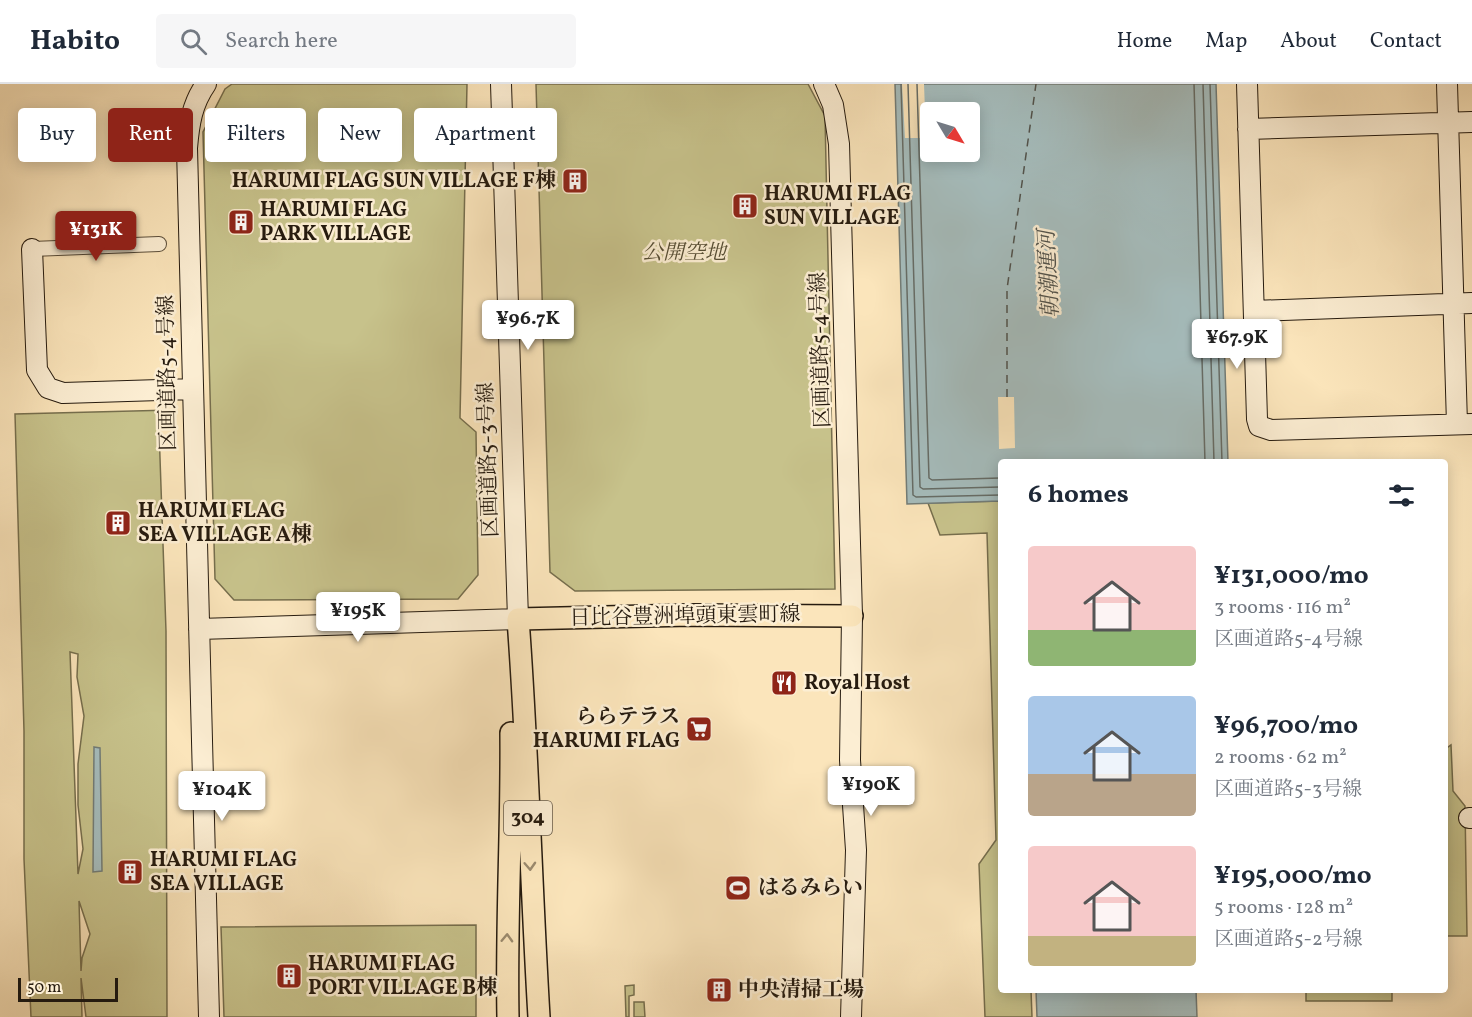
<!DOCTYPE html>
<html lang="en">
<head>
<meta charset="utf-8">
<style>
	:root { --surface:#fff; --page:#f6f6f7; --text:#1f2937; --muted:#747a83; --line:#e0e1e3; --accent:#8f2418 }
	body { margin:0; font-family:Vollkorn,"Noto Serif JP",serif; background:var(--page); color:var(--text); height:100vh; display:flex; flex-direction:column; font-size:22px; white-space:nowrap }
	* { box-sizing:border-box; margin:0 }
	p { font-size:20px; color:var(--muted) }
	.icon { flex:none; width:33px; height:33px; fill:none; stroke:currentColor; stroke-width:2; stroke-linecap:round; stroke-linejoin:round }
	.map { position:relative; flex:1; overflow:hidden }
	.details { position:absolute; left:998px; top:375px; width:450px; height:534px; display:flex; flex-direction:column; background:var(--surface); border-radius:6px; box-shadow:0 3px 15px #0003 }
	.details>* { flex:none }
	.banner { position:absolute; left:18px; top:24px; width:570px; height:54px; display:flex; gap:12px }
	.needle { width:39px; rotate:128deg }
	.fabs { position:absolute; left:920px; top:18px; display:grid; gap:12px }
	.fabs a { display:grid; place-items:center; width:60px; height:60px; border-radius:6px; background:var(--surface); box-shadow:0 3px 15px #0003; font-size:30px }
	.scale { position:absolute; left:18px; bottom:15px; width:100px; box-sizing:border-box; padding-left:6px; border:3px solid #261b0f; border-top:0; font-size:16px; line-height:21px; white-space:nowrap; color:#261b0f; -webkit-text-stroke:4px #fceed3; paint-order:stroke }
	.price { position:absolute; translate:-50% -51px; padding:0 14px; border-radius:6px; background:#fff; color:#222; font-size:20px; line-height:39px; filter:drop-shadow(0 2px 3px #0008) }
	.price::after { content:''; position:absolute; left:50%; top:36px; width:18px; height:14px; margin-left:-9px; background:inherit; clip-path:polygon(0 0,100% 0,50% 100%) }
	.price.selected { background:var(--accent); color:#fff }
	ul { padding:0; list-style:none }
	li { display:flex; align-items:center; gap:18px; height:150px; padding:0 30px }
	li span { display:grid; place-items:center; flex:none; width:168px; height:120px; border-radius:6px; color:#555 }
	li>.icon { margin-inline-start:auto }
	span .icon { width:72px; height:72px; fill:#fffc; stroke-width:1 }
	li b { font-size:26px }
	h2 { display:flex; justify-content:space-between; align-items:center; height:72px; padding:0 30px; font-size:26px }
	.pill { padding:0 21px; border-radius:6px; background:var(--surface); box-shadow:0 3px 15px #0003; font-size:21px; line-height:54px }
	.pill.selected { background:var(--accent); color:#fff }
	header { display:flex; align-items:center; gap:36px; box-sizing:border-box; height:84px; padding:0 30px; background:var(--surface); border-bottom:2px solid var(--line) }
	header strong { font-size:28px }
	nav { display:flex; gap:33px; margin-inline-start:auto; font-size:21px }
	.search { width:420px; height:54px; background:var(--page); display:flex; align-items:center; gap:15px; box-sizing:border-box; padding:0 21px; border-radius:6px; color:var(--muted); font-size:22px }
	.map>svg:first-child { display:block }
	.green { fill:#c7c28b; stroke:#766e4d; stroke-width:1.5; fill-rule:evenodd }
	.water { fill:#a5bcbc; stroke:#727c77; stroke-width:1.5; fill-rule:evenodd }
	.pier { fill:#fbe5bb }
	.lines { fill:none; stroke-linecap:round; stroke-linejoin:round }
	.shore { stroke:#666c66; stroke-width:1.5 }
	.ferry { stroke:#52534c; stroke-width:1.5; stroke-dasharray:8 6; stroke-linecap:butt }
	.street-casing { stroke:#5b4e3a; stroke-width:16 }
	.secondary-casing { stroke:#261b0f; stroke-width:22 }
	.primary-casing { stroke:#261b0f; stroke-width:24 }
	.street { stroke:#fceed3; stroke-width:14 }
	.secondary { stroke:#fceed3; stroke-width:20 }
	.primary { stroke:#fbe5bb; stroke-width:21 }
	.oneway { stroke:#9b8a6e }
	.labels { text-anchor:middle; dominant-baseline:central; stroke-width:5; stroke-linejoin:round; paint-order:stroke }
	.shield { fill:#fceed3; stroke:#665a4a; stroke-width:1.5 }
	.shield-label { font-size:20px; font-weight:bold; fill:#261b0f }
	.poi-label { font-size:21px; font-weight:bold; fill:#261b0f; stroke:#fceed3; text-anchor:start }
	.park-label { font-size:21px; font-style:italic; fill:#564d34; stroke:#fceed3 }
	.street-label { font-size:21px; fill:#261b0f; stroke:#fceed3 }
	.water-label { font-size:22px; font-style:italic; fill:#52534c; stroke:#fceed3 }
</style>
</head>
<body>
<header>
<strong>Habito</strong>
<div class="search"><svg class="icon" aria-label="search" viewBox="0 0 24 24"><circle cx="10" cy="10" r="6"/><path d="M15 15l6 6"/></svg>Search here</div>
<nav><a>Home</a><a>Map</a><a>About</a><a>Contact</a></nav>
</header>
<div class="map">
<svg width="1472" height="933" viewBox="0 0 1472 933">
	<rect width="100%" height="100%" fill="#fbe5bb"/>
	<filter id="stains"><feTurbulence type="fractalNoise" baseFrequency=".00333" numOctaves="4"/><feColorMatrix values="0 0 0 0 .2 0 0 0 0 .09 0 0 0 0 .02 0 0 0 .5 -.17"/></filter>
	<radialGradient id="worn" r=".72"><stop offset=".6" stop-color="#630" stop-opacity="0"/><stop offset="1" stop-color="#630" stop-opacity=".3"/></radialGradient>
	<!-- green -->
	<path class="green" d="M 232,0 L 467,0 L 460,334 L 476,348 L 478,491 L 458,515 L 234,516 L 215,495 L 203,48 L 225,5 Z
		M 536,0 L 808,0 L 825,32 L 835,505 L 575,507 L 550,488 Z
		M 172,326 L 174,344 L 159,345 L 166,547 L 167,933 L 86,933 L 81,894 L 82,933 L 31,933 L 24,775 L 24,647 L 15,330 ZM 70,568 L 78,570 L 77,593 L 84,632 L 78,680 L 78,721 L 83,765 L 78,790 ZM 79,817 L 90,850 L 82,874 L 81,887 Z
		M 1000,417 L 1000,906 L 1031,906 L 1032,933 L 985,933 L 979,780 L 996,756 L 987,449 L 940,451 L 928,419 Z
		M 1451,661 L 1453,707 L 1465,722 L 1467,852 L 1445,852 L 1444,666 Z
		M 476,841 L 476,933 L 224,933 L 221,843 Z
		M 634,901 L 634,911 L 629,912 L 629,933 L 626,933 L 625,902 Z
		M 1306,906 L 1392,906 L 1392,917 L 1306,917 Z
		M 634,918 L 644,918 L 645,933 L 634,933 Z"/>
	<!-- water -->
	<path class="water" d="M 895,0 L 1216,0 L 1228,378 L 1000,378 L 1000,417 L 907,420 ZM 930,28 L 969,28 L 969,68 L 930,68 Z
		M 94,663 L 100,664 L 102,787 L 93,788 Z
		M 1036,906 L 1196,906 L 1197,933 L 1037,933 Z"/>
	<!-- pier -->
	<path class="pier" d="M 902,0 L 924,0 L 926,54 L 905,54 Z
		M 998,313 L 1014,313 L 1015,364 L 999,365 Z"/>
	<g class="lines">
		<!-- shore -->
		<path class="shore" d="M 901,0 L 913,411 L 916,413 L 1000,411
			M 908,0 L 920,403 L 923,405 L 1000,403
			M 917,0 L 929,394 L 932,396 L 1000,394
			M 1194,0 L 1205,378
			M 1203,0 L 1214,378
			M 1210,0 L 1222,378"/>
		<!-- ferry -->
		<path class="ferry" d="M 1007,313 L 1007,205 L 1036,0"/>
		<defs>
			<path id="street" d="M 32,165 L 159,160"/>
			<path id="secondary" d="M 206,0 C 192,20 189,40 187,64 L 209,933
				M 824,0 L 833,21 L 839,60 L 852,532 L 850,676 L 856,766 L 851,933
				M 1247,0 L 1257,335 L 1259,342 L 1271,346 L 1472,340
				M 1447,0 L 1457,340
				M 1248,45 L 1472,38
				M 32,165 L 37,286 L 48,304 L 63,309 L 192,305
				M 1254,227 L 1472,219
				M 199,545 L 518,535 L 501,0
				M 1469,734 L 1472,734"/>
			<path id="primary" d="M 518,535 C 528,668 531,800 539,933
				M 518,535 L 690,531 L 852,532
				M 508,933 C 506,839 512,744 511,649"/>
		</defs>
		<!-- street casing -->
		<use href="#street" class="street-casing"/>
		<!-- secondary casing -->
		<use href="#secondary" class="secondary-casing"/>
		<!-- primary casing -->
		<use href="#primary" class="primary-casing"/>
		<!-- street -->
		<use href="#street" class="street"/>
		<!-- secondary -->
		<use href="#secondary" class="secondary"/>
		<!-- primary -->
		<use href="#primary" class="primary"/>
	</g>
	<!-- one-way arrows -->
	<defs><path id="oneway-chevron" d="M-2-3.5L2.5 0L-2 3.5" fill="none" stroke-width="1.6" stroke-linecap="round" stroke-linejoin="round" transform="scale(1.5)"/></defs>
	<g class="oneway">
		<use href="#oneway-chevron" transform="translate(530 782) rotate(87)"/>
		<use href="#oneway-chevron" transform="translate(507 854) rotate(-88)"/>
	</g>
	<!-- icons -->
	<defs>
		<symbol id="building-square" viewBox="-11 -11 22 22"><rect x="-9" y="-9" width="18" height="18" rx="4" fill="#8f2418" stroke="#fceed3"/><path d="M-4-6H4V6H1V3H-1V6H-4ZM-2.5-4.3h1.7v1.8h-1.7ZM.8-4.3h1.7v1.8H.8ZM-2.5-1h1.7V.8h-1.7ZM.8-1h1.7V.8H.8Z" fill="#fff"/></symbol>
		<symbol id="restaurant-square" viewBox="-11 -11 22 22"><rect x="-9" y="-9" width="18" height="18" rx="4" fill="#8f2418" stroke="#fceed3"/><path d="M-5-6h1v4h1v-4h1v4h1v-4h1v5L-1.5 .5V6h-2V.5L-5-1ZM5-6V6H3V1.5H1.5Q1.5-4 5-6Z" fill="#fff"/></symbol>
		<symbol id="supermarket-square" viewBox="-11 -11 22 22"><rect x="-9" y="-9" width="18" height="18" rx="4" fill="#8f2418" stroke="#fceed3"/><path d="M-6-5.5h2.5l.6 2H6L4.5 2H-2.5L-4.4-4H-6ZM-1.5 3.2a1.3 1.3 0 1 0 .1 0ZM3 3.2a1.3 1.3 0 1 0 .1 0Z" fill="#fff"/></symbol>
		<symbol id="stadium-square" viewBox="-11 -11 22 22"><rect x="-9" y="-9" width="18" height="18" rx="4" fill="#8f2418" stroke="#fceed3"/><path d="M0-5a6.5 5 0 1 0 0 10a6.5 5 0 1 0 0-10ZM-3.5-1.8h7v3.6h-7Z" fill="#fff"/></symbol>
	</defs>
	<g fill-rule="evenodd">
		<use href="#building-square" x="560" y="82" width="30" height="30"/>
		<use href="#building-square" x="730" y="107" width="30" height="30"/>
		<use href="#building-square" x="226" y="123" width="30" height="30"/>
		<use href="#building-square" x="103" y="424" width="30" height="30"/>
		<use href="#restaurant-square" x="769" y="584" width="30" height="30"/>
		<use href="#supermarket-square" x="684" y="630" width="30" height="30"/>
		<use href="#building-square" x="115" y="773" width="30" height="30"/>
		<use href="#stadium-square" x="723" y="789" width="30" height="30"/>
		<use href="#building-square" x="274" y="877" width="30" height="30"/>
		<use href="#building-square" x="704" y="891" width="30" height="30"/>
	</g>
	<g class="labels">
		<!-- shield labels -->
		<rect class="shield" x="504" y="717" width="48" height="34" rx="4.5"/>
		<g class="shield-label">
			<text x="528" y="734">304</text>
		</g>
		<!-- poi labels -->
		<g class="poi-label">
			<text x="556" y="97" text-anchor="end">HARUMI FLAG SUN VILLAGE F棟</text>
			<text x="764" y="110">HARUMI FLAG<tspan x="764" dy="24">SUN VILLAGE</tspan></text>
			<text x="260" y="126">HARUMI FLAG<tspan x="260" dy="24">PARK VILLAGE</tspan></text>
			<text x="138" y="427">HARUMI FLAG<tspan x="138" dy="24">SEA VILLAGE A棟</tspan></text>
			<text x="804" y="599">Royal Host</text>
			<text x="680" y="633" text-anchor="end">ららテラス<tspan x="680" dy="24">HARUMI FLAG</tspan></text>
			<text x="150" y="776">HARUMI FLAG<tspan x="150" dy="24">SEA VILLAGE</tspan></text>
			<text x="758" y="804">はるみらい</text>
			<text x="308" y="880">HARUMI FLAG<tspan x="308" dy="24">PORT VILLAGE B棟</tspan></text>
			<text x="738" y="906">中央清掃工場</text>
		</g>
		<!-- park labels -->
		<g class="park-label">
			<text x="684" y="169">公開空地</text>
		</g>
		<!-- street labels -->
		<g class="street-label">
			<text transform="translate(821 266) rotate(-92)">区画道路5-4号線</text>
			<text transform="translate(168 289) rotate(-91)">区画道路5-4号線</text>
			<text transform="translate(489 376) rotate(-92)">区画道路5-3号線</text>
			<text transform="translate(685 533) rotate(-1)">日比谷豊洲埠頭東雲町線</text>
		</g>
		<!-- water labels -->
		<g class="water-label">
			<text transform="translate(1050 190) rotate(-93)">朝潮運河</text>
		</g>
	</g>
	<rect width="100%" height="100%" filter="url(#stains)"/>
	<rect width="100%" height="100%" fill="url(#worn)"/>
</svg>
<div class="fabs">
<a><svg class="needle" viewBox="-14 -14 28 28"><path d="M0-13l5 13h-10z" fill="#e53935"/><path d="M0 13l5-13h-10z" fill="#747a83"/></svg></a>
</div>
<div class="scale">50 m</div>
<b class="price selected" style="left:96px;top:178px">¥131K</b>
<b class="price" style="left:528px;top:267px">¥96.7K</b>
<b class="price" style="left:1237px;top:286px">¥67.9K</b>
<b class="price" style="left:358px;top:559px">¥195K</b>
<b class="price" style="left:871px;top:733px">¥190K</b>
<b class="price" style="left:222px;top:738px">¥104K</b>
<div class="banner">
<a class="pill">Buy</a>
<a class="pill selected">Rent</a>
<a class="pill">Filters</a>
<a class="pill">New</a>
<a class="pill">Apartment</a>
</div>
<section class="details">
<h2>6 homes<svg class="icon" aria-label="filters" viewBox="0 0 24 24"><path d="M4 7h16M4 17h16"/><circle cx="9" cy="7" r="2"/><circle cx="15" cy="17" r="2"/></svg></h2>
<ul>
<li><span style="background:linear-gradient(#f6c9c9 70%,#8fb573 0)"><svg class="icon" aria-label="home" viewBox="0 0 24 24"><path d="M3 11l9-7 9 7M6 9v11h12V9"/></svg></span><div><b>¥131,000/mo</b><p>3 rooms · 116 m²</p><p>区画道路5-4号線</p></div></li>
<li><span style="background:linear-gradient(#a9c7e8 65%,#b9a48a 0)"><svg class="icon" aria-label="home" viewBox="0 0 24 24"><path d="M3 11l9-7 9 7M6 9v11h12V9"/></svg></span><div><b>¥96,700/mo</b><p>2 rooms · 62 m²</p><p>区画道路5-3号線</p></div></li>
<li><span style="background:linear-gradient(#f6c9c9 75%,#c2b280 0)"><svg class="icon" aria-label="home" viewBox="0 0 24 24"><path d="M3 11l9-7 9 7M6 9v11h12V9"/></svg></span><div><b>¥195,000/mo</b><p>5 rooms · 128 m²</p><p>区画道路5-2号線</p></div></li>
</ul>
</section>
</div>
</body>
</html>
